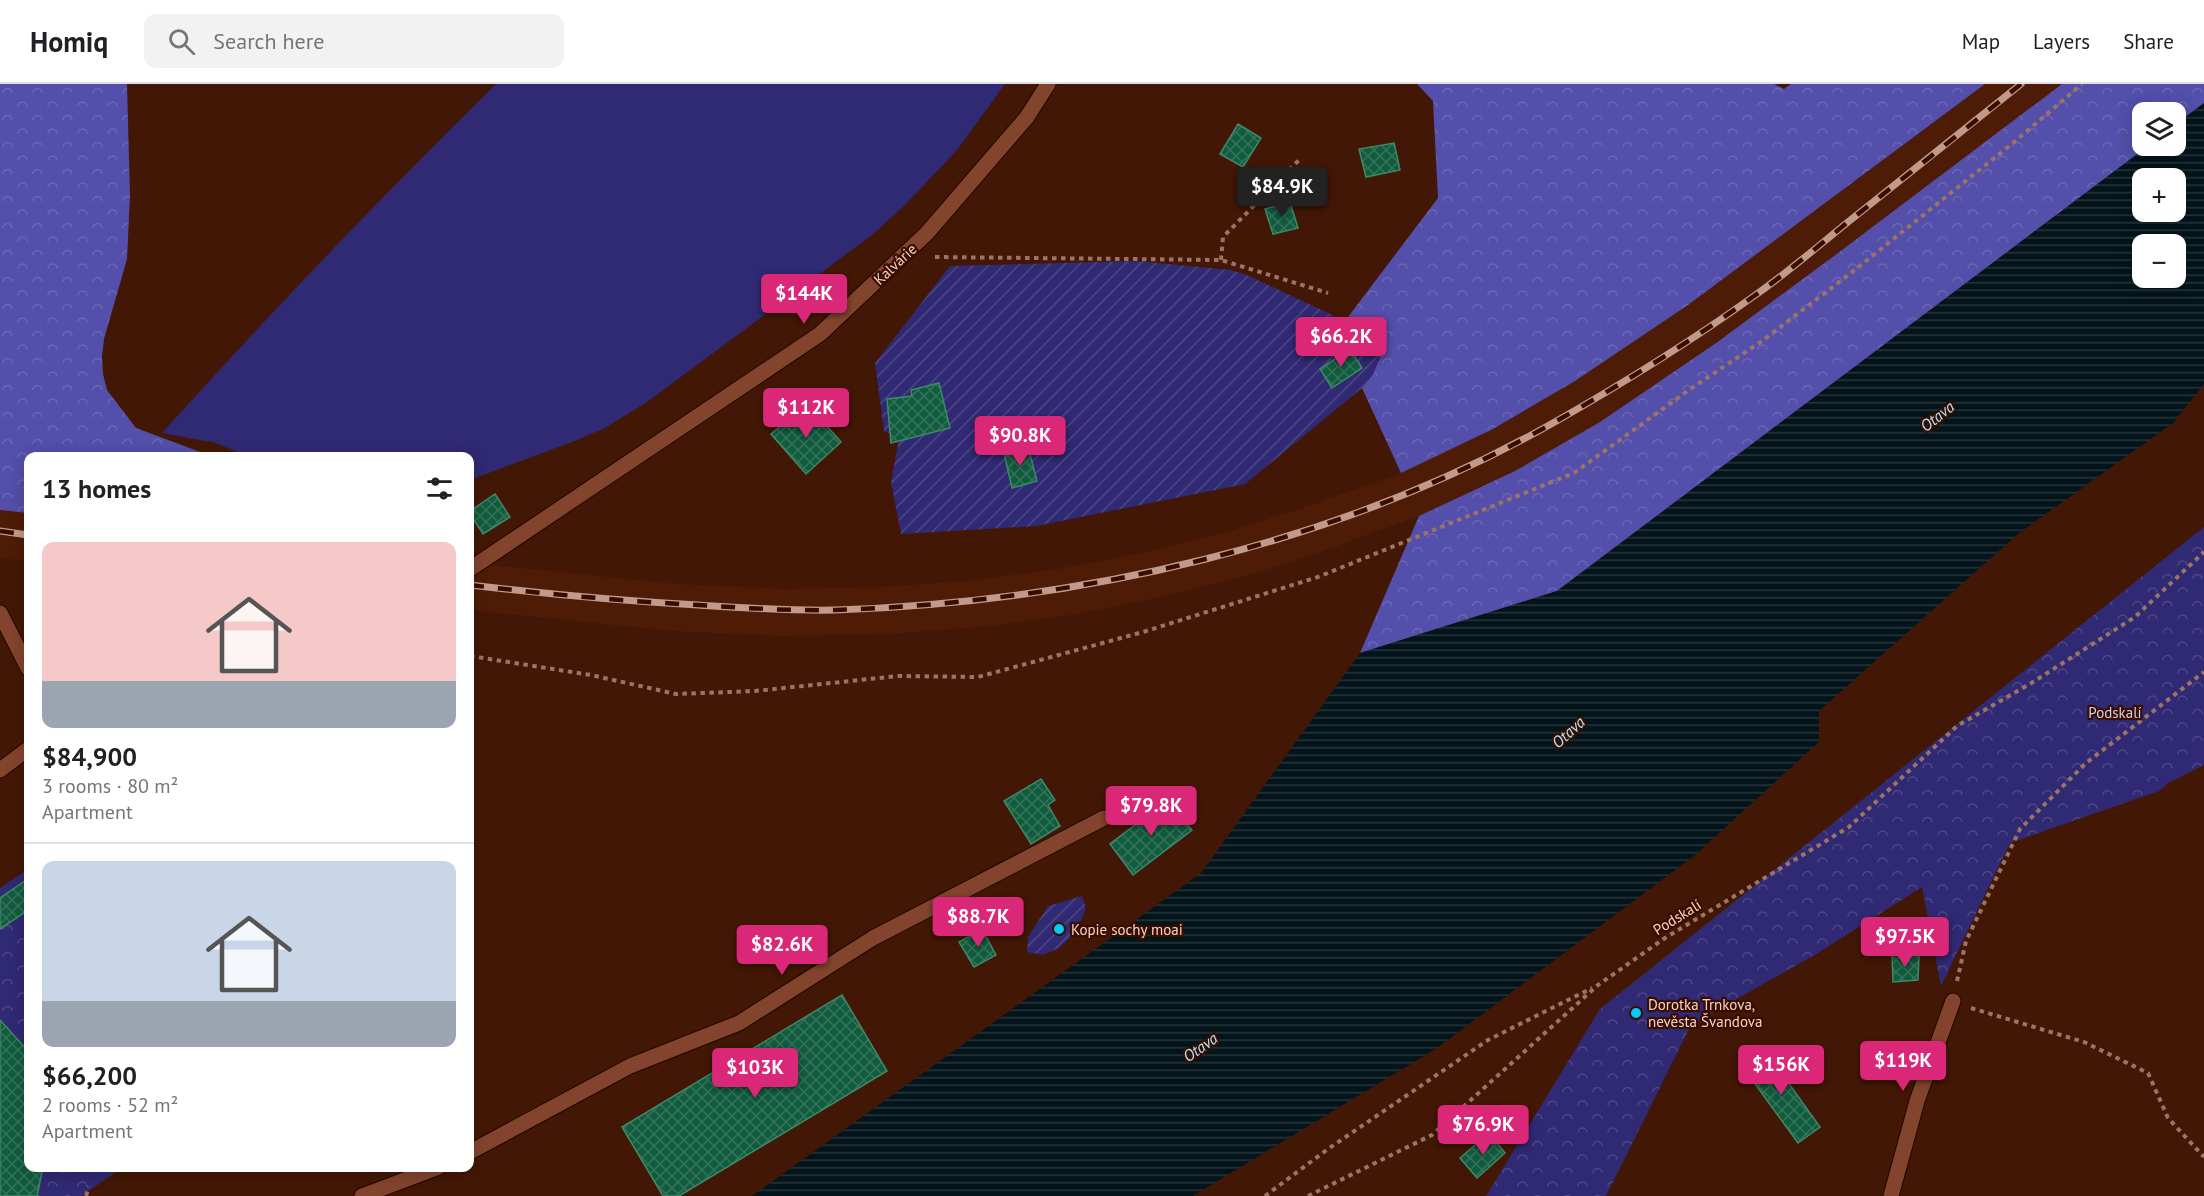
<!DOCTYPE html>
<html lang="en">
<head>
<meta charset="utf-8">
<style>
	:root { --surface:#fff; --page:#f2f2f2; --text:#202124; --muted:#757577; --line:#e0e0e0; --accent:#db2777 }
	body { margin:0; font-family:"PT Sans",sans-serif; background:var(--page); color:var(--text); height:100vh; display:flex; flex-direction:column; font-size:22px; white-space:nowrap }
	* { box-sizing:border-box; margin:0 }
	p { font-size:20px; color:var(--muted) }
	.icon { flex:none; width:33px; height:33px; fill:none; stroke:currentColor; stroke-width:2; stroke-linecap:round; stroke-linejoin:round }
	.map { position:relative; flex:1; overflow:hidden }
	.drawer { position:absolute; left:24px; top:368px; width:450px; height:720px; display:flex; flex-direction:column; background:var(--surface); border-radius:12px; box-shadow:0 3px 15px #0003 }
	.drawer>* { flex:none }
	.buttons { position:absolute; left:2132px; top:18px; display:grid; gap:12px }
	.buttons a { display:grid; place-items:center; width:54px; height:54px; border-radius:12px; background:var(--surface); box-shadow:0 3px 15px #0003; font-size:30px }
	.price { position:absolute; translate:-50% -51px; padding:0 14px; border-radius:6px; background:var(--accent); color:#fff; font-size:20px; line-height:39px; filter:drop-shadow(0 2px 3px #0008) }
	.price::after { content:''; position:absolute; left:50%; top:36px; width:18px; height:14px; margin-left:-9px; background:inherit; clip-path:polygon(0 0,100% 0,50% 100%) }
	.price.current { background:#222; color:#fff }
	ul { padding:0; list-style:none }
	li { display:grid; align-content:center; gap:12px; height:318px; padding:0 18px }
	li+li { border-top:2px solid var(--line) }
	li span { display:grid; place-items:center; height:186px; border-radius:12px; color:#555 }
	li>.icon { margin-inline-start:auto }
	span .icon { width:108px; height:108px; fill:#fffc; stroke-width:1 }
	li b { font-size:26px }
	h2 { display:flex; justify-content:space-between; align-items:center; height:72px; padding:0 18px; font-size:26px }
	header { display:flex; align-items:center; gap:36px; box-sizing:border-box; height:84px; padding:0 30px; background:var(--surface); border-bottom:2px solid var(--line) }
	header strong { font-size:28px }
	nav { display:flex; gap:33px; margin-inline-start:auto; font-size:21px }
	.search { width:420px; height:54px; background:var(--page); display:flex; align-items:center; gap:15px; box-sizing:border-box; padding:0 21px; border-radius:12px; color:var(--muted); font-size:22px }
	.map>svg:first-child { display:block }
	.built { fill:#4e1c06 }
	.grass { fill:#302973 }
	.forest { fill:url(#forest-crowns) }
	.park { fill:url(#park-crowns) }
	.garden { fill:url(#garden-furrows) }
	.water { fill:url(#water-rules); fill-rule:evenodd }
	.building { fill:url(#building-cross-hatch); stroke:#3e8967; stroke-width:1.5 }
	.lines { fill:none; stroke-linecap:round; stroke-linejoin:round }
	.minor-casing { stroke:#220500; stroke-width:17 }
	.path { stroke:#9d7464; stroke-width:4; stroke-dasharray:4.5 4.5; stroke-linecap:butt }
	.minor { stroke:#82442c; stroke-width:15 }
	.rail-casing { stroke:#c29a8b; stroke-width:7 }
	.rail { stroke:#380d00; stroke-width:4.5; stroke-dasharray:14; stroke-linecap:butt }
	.poi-dot { fill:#00cbf9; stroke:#380d00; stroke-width:2 }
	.labels { text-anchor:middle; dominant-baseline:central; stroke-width:4.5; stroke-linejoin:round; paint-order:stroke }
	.street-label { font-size:15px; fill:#f8d3c5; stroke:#380d00 }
	.park-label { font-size:15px; fill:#cfd2eb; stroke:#380d00 }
	.poi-label { font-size:15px; fill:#f8d3c5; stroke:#380d00; text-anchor:start }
	.water-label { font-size:16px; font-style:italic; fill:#aae7fd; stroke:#380d00 }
</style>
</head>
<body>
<header>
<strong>Homiq</strong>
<div class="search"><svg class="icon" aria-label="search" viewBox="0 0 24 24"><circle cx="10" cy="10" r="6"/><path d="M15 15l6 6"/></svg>Search here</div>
<nav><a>Map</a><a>Layers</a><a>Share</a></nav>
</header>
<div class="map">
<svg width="2204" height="1112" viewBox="0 0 2204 1112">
	<defs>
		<pattern id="forest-crowns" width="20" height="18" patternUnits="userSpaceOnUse" patternTransform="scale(1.5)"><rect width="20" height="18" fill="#534faa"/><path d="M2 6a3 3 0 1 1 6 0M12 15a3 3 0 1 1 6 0" fill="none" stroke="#6c67b4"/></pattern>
		<pattern id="park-crowns" width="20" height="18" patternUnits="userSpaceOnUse" patternTransform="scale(1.5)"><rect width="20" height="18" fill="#302973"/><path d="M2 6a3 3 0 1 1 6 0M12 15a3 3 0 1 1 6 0" fill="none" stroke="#4f4785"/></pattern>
		<pattern id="garden-furrows" width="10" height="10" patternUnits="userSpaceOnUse" patternTransform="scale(1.5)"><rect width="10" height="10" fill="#302973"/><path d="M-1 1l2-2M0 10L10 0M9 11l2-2" fill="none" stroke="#4f4785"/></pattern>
		<pattern id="water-rules" width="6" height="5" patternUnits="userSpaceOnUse" patternTransform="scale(1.5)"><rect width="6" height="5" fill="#03141b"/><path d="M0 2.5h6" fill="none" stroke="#28353b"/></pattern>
		<pattern id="building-cross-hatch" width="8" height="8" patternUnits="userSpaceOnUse" patternTransform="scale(1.5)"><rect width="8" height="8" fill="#115c3f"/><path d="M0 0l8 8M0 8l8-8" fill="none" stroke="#347259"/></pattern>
	</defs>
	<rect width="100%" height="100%" fill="#431705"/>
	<!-- built -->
	<path class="built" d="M 1985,0 L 2062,0 L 1834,172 L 1715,259 L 1600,338 L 1515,387 L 1419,432 L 1315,470 L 1238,494 L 1147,516 L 1065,532 L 981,543 L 887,550 L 783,552 L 672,547 L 470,526 L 470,479 L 676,500 L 783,505 L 885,503 L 976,496 L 1058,485 L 1137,470 L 1226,448 L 1300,425 L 1401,389 L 1493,345 L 1575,297 L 1688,221 Z
		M 0,426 L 28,429 L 28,477 L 0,474 Z"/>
	<!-- grass -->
	<path class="grass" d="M 496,0 L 1005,0 L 957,66 L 905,121 L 872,151 L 647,318 L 605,344 L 572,358 L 470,396 L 470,372 L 247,372 L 216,359 L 162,349 C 270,229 381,113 496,0 Z"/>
	<!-- forest -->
	<path class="forest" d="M 0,0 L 127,0 L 130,111 L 127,175 L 104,255 L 102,273 L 103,290 L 107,306 L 136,344 L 211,372 L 28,372 L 28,429 L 0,426 Z
		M 1417,0 L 1774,0 L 1784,5 L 1791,0 L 1985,0 L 1688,221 L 1575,297 L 1493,345 L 1401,389 L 1362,304 L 1373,290 L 1379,274 L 1345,237 L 1438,114 L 1433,17 Z
		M 2062,0 L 2204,0 L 2204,19 L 2175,41 L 2175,28 L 2142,28 L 2142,62 L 2148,62 L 1557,507 L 1360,569 L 1419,432 L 1515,387 L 1600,338 L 1716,259 L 1834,172 Z"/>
	<!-- park -->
	<path class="park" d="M 2204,443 L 2204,681 L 2168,699 L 2159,707 L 2010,759 L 1941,902 L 1922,803 L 1818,869 L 1691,941 L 1606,1112 L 1486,1112 L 1600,925 Z
		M 28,785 L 28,1083 L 123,1083 L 81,1112 L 0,1112 L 0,804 Z"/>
	<!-- garden -->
	<path class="garden" d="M 1136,177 L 1231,186 L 1247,191 L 1345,237 L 1380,274 L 1373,290 L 1362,304 L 1245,400 L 1036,442 L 901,450 L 891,398 L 899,355 L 884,347 L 875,279 L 950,182 Z
		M 1082,812 L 1086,824 L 1077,847 L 1059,864 L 1043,871 L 1027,868 L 1028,853 L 1048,822 Z"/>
	<!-- water -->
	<path class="water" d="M 2204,19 L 2204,300 L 2173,339 L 2018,450 L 1819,627 L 1819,658 L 1694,772 L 1437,964 L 1193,1112 L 752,1112 L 1201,789 L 1360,569 L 1557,507 L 2148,62 L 2175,62 L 2175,41 ZM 2142,94 L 2175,94 L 2175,128 L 2142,128 ZM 2142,160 L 2175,160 L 2175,194 L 2142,194 Z"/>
	<!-- building -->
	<path class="building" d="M 1238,40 L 1261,54 L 1243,83 L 1220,70 Z
		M 1394,59 L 1400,86 L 1366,93 L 1359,65 Z
		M 1290,118 L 1298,144 L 1273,150 L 1265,125 Z
		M 1350,265 L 1362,284 L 1332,304 L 1320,285 Z
		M 939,299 L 950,344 L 891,359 L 887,315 L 912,312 L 911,306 Z
		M 807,320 L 841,358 L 806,390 L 771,350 Z
		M 1028,363 L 1037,397 L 1012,404 L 1004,369 Z
		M 495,410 L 510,433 L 483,450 L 470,430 L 470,427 Z
		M 1041,695 L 1055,716 L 1048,721 L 1060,742 L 1031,760 L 1004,717 Z
		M 1168,716 L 1192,746 L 1133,791 L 1110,760 Z
		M 28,795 L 28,826 L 0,845 L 0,814 Z
		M 982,845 L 996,871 L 974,883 L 959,858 Z
		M 1892,871 L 1919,871 L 1918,896 L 1893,898 Z
		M 842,911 L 887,987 L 679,1112 L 663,1112 L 622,1043 Z
		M 0,936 L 28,967 L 28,1083 L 43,1083 L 37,1112 L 0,1112 Z
		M 1765,966 L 1820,1043 L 1798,1059 L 1742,982 Z
		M 1489,1049 L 1505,1069 L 1477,1094 L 1460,1074 Z"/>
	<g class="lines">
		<defs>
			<path id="minor" d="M 470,485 L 820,250 L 927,149 L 1027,33 L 1048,0
				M 0,529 L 28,584
				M 0,686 L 28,665
				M 470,1068 L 630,982 L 739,939 L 873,854 L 1104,734
				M 362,1112 L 439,1083
				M 1891,1112 L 1917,1017 L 1953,917"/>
		</defs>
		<!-- minor casing -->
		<use href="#minor" class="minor-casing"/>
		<!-- path -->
		<path class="path" d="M 935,173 L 1221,176 L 1328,209
			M 1221,176 L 1223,153 L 1300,75
			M 470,572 L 591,591 L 676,610 L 755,607 L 898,592 L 978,593 L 1143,548 L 1318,493 L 1574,389 L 1689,306 L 1762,257 L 1851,189 L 2013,59 L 2082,0
			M 1957,897 L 1966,857 L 2020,745 L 2086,679 L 2204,588
			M 1971,924 L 2084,958 L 2148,989 L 2168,1034 L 2204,1073
			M 86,1112 L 89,1103
			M 1265,1112 L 1328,1065 L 1488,956 L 1592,904
			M 1308,1112 L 1432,1051 L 1598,901 L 1665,854 L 1849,743 L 1957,642 L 2033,598 L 2135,533 L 2204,468"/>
		<!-- minor -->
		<use href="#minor" class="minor"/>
		<defs>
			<path id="rail" d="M 0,447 L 28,451
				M 470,501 C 546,510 622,517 698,521 C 744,524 789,527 835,526 C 1080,518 1337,461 1553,339 C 1622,300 1690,258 1754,212 C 1787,189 1817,163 1848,138 C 1906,92 1964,46 2021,0"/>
		</defs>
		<!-- rail casing -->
		<use href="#rail" class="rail-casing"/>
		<!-- rail -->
		<use href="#rail" class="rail"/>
	</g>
	<!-- markers -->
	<g class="poi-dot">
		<circle cx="1059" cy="845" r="6"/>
		<circle cx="1636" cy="929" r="6"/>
	</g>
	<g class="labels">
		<!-- street labels -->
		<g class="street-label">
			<text transform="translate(895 180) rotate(-43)">Kalvárie</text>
			<text transform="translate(1677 833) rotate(-32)">Podskalí</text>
		</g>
		<!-- park labels -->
		<g class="park-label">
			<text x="2115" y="628">Podskalí</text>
		</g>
		<!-- poi labels -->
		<g class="poi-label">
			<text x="1071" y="845">Kopie sochy moai</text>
			<text x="1648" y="920">Dorotka Trnkova,<tspan x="1648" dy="17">nevěsta Švandova</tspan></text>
		</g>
		<!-- water labels -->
		<g class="water-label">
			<text transform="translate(1937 332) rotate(-38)">Otava</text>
			<text transform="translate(1568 648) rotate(-42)">Otava</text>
			<text transform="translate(1200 963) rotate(-35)">Otava</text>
		</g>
	</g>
</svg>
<div class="buttons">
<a><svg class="icon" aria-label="layers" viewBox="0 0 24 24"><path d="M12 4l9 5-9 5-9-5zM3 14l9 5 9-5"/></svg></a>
<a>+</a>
<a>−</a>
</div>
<b class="price current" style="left:1282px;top:134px">$84.9K</b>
<b class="price" style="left:804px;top:241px">$144K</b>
<b class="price" style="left:1341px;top:284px">$66.2K</b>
<b class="price" style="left:806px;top:355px">$112K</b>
<b class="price" style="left:1020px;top:383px">$90.8K</b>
<b class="price" style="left:1151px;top:753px">$79.8K</b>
<b class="price" style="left:978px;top:864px">$88.7K</b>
<b class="price" style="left:1905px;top:884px">$97.5K</b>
<b class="price" style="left:782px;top:892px">$82.6K</b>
<b class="price" style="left:1903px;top:1008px">$119K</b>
<b class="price" style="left:1781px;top:1012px">$156K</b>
<b class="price" style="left:755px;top:1015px">$103K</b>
<b class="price" style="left:1483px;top:1072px">$76.9K</b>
<section class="drawer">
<h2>13 homes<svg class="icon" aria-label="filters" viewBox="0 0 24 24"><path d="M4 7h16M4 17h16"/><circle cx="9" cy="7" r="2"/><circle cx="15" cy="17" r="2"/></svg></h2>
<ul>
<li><span style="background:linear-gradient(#f6c9c9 75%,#9aa5b1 0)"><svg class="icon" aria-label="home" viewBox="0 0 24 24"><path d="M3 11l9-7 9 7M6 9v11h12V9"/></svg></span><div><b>$84,900</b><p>3 rooms · 80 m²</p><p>Apartment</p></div></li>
<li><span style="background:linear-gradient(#c9d6e8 75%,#9aa5b1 0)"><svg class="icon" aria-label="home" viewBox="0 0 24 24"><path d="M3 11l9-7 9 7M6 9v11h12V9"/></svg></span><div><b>$66,200</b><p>2 rooms · 52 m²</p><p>Apartment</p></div></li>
</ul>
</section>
</div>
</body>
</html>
